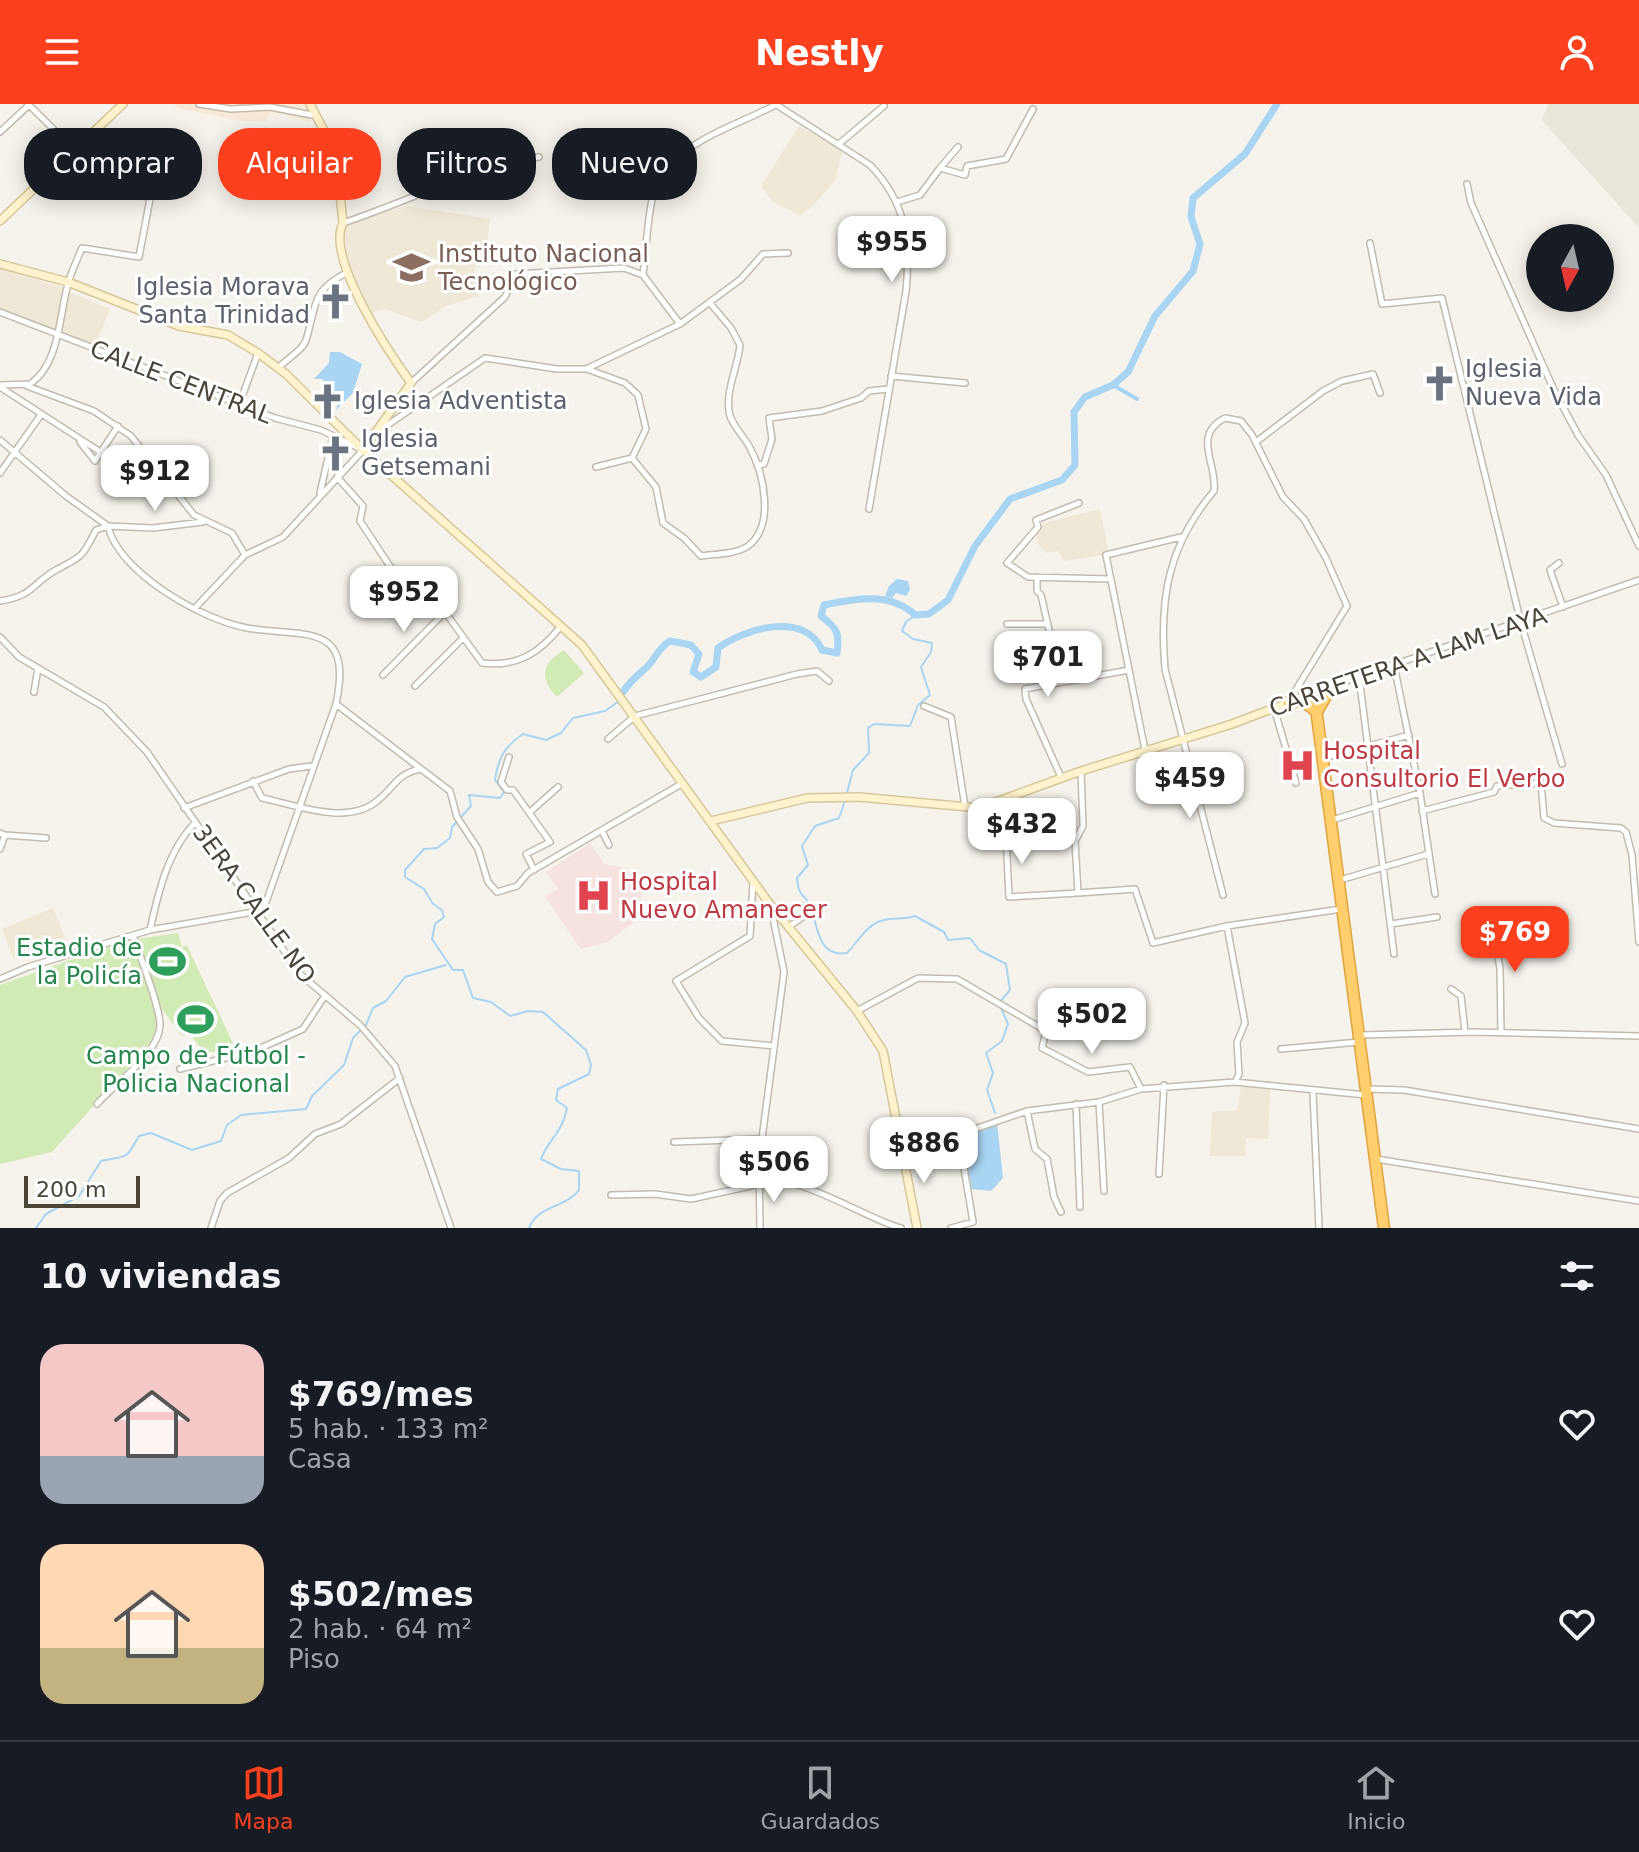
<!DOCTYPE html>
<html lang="es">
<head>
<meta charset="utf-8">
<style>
	:root { --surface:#171b24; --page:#20242c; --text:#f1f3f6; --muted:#9ea1a6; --line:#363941; --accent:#fc3f1d }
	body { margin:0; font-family:"DejaVu Sans",sans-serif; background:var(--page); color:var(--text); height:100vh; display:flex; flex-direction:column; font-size:30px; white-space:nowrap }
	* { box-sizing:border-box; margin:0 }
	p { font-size:26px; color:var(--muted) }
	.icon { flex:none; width:44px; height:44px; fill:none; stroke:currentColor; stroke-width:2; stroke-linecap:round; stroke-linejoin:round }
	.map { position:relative; height:1124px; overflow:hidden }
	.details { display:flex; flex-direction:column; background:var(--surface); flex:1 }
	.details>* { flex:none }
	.top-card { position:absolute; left:24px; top:24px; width:800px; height:72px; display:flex; gap:16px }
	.needle { width:52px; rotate:188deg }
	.fabs { position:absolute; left:1526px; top:120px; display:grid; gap:16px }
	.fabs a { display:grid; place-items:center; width:88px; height:88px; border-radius:50%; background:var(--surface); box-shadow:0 4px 20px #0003; font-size:40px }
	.scale { position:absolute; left:24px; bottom:20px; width:116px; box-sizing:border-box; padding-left:8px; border:4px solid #4b4439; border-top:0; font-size:22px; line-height:28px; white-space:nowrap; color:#4b4439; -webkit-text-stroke:6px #fff; paint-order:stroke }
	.price { position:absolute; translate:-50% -68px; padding:0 18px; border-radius:16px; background:#fff; color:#222; font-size:26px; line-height:52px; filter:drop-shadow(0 2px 4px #0008) }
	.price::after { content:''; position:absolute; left:50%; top:48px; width:24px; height:18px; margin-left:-12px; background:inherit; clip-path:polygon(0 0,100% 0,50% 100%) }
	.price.on { background:var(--accent); color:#fff }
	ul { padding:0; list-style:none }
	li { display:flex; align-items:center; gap:24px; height:200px; padding:0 40px }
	li span { display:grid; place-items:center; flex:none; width:224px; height:160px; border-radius:24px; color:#555 }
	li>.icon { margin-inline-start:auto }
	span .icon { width:96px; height:96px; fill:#fffc; stroke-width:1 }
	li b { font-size:34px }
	h2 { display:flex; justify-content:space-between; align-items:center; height:96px; padding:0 40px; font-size:34px }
	.pill { padding:0 28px; border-radius:32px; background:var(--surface); box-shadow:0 4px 20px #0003; font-size:28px; line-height:72px }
	.pill.on { background:var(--accent); color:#fff }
	header { display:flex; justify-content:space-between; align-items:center; height:104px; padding:0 40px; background:var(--accent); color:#fff; font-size:36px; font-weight:700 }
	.menu { display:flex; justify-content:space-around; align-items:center; height:112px; border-top:2px solid var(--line); background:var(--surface); font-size:22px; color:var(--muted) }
	.menu a { display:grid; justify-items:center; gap:4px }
	.menu .on { color:var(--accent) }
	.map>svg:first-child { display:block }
	.residential { fill:#eae5da }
	.commercial { fill:#f7ead8 }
	.education { fill:#efe8d6 }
	.medical { fill:#f6e3e0 }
	.green { fill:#d2eab5 }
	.water { fill:#a9d4f2 }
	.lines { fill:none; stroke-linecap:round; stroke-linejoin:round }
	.stream { stroke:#a9d4f2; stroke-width:2 }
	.canal { stroke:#a9d4f2; stroke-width:4 }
	.river { stroke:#a9d4f2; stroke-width:7 }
	.street-casing { stroke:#c2bbae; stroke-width:8 }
	.secondary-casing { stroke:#d6c79b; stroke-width:10 }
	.highway-casing { stroke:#e0a43c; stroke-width:13 }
	.street { stroke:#fff; stroke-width:5 }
	.secondary { stroke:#fff3cd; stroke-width:7 }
	.highway { stroke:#ffcf6e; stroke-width:10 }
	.labels { text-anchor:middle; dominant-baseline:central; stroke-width:6; stroke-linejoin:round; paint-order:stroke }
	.education-label { font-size:24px; fill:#785e54; stroke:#fff; text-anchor:start }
	.worship-label { font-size:24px; fill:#5b616d; stroke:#fff; text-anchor:start }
	.street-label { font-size:24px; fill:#4b4439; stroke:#fff }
	.health-label { font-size:24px; fill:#be3a42; stroke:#fff; text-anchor:start }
	.leisure-label { font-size:24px; fill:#27864d; stroke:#fff; text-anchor:end }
</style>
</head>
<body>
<header><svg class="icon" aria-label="menu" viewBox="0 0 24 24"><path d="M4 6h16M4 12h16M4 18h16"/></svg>Nestly<svg class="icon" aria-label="person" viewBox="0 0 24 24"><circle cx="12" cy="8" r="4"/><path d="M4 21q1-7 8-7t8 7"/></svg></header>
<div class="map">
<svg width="1639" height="1124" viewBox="0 0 1639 1124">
	<rect width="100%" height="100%" fill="#f6f3ec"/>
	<!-- residential -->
	<path class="residential" d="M 1548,0 L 1639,0 L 1639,124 L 1542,16 Z"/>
	<!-- commercial -->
	<path class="commercial" d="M 173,0 L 308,0 L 311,18 L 270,8 L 267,17 L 241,17 L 178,4 Z"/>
	<!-- education -->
	<path class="education" d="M 799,22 L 843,46 L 835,77 L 811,104 L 800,111 L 772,97 L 761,82 Z
		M 406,102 L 490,115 L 486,148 L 477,149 L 474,170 L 482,173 L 478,192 L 446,202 L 422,218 L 385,205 L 367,210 L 347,159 L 341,129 L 348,119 Z
		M 0,165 L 64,184 L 56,226 L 0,205 Z
		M 67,187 L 110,205 L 94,244 L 59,230 Z
		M 1100,405 L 1109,450 L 1064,457 L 1059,447 L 1046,449 L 1038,440 L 1035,421 Z
		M 53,804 L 65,833 L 13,854 L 2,825 Z
		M 1241,983 L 1270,985 L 1268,1035 L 1246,1034 L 1245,1052 L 1210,1052 L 1212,1008 L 1237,1006 Z"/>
	<!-- medical -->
	<path class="medical" d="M 590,739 L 604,760 L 626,764 L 642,790 L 634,818 L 608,838 L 581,845 L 545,793 L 558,785 L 546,768 Z"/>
	<!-- green -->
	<path class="green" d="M 564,546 L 584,569 L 557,593 C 539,574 541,560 564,546 Z
		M 178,829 L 182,843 L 187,842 L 233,939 L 215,948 L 204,948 L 192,933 L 181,931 L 154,894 L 137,835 Z
		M 132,834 L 159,921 L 153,936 L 52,1048 L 0,1060 L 0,881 Z"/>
	<!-- water -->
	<path class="water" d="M 330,248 L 340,248 L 362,260 L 353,289 L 336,306 L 338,299 L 322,275 L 314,275 L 329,259 Z
		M 897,475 L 908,477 L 910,486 L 906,492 L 896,489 L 892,494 L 885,492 L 889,482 Z
		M 997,1018 L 1003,1074 L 991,1087 L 972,1085 L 962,1035 L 966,1030 Z"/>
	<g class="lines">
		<!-- stream -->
		<path class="stream" d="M 847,689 L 853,666 L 869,649 L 868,624 L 874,620 L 910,622 L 918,601 L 930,591 L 921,563 L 931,548 L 932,539 L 913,535 L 902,527 L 906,518 L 915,511
			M 845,697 L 839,714 L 815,722 L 802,742 L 808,761 L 797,774 C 799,794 803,788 810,801 C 818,821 817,854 847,849 C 858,838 866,820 884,816 C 895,813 903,816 915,812 L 944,828 L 948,836 L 970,834 L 979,846 L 1006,860 L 1010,886 L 999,899 L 1008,920 L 1002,937 L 986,949 L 993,969 L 987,986 L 995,1009
			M 36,1124 L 46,1110 L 79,1092 L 101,1057 C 129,1051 125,1057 139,1032 L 151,1029 L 192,1046 L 221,1037 L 227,1021 L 241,1011 L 306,1005 L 312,992 L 344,961 L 353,934 L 366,921 L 373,904 L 386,897 L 405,873 L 446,861
			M 529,1124 C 538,1101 566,1104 579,1086 L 579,1067 L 561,1065 L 541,1055 C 549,1034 562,1030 567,1004 L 556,996 L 558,985 L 589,970 L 591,961 L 586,946 L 543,908 L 528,907 L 510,912 L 491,898 L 473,894 L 463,866 L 453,866 L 432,835 L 435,820 L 444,813 L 442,806 L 433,800 L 424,785 L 405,773 L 405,766 L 424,745 L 437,744 L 450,734 L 452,723 L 471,702 L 469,691 L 500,694 L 504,688 L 495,676 C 498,654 505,642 523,630 L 546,636 L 561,629 L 573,614 L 605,607 L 619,597"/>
		<!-- canal -->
		<path class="canal" d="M 1113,281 L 1137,295"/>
		<!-- river -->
		<path class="river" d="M 623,588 C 630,577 638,571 647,563 C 656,554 658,544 670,537 L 691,541 L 699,550 L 693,568 L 701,573 L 716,563 L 718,544 C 745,524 805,507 822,546 L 837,549 C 840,529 837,524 821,512 L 824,501 C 854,495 890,487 915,511 L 929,510 L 948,496 L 975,442 L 1010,395 L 1062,376 L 1075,361 L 1074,308 L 1085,293 L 1113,281 L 1128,268 L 1155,212 L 1193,167 L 1200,140 L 1191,113 L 1193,94 L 1245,50 L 1277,0"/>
		<defs>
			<path id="street" d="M 199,0 L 231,5 L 270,3 L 312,11
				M 775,0 L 870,61 C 906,98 911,138 906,187 L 869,405
				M 0,28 L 29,1
				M 840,39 L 884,2
				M 940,64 L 958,43
				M 1467,80 L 1471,99 L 1554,286 L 1578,331 L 1606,371 L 1639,442
				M 897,98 L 920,91 L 940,64 L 965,71 L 967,62 L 1006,55 L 1033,5
				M 343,119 C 409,97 470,65 539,53
				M 1370,139 L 1382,200 L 1442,194 L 1521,519 L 1562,660
				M 643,171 C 646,146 647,120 652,96 C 665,39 734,24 777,0
				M 0,208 L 275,314 L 321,326 L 363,346 L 283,433 L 245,451 L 195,504
				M 279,263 C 287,255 303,246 306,236 C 317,201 310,187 348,168
				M 587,265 L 625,279 L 638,291 L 646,325 L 632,354 L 596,363
				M 891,272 L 965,279
				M 411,279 L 505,193 L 515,170 L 624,164 L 643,171 L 680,220
				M 0,281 L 30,280 C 60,260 59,211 68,180 C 71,168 77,156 82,144 L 139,153 L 150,95 L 101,72 L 28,0
				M 27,282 L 94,307 L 131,332 L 194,411 L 232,429 L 245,451
				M 0,283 L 102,349
				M 239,301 L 258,249
				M 382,325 L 485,254 L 557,265 L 586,265 L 680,220 L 741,175 L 763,150 L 788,149
				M 0,336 L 66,392 L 108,422 C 118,468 202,516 247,524 C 304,534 354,516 336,600 L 265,801 L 259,807 L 150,826 L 28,863 L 0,875
				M 80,338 L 95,357 L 118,322
				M 1256,338 L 1323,287 L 1342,277 L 1373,270 L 1380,289
				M 632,354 L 656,383 L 663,419 L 684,434 L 701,452 C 715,450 737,450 748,442 C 776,421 763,368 750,344 C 745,333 730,320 729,307 C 726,284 738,263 740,241 L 731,224 L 710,199
				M 759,361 L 764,360 L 772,335 L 769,314 L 822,307 L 861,294 L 869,287 L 888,285
				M 0,369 L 40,312
				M 337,373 L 363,402 L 360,417 L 395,470 L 416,480 L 445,508 L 482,559 C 517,563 539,550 561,522
				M 320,389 L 333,332
				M 1079,399 L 1036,416 L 1038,423 L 1007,459 L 1028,473 L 1110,475
				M 1559,459 L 1550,466 L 1563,503
				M 1037,473 L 1037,487 L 1041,491 L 1061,578
				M 0,497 C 34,492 31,480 56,466 C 82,452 82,454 96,426 L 108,422 L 153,424 L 203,418
				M 1007,520 L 1048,520
				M 0,533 L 19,553 L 104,603 L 147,648 L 300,870 L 360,921 L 395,962 L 451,1124
				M 1394,561 L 1420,689 L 1435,790
				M 383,571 L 445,508
				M 1359,572 L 1394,850
				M 415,582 L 462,535
				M 34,588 L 38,564
				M 1315,588 L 1639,476
				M 336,600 L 450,687 L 457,713 L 478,745 L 488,778 L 497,788 L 517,782 L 528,769 L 683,679
				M 924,602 L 951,613 L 965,703
				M 1274,604 L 1296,679
				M 608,635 L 635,612 L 797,570 L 817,567 L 829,577
				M 1145,646 L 1106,451 L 1181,433
				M 509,653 L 501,678 L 507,686 L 513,686 L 550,738 L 526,750 L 534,766
				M 1324,654 L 1409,631
				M 1081,667 L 1083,722 L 1075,737 L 1078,789 L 1135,785 L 1153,839 L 1227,822 L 1341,805
				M 1061,673 L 1026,595 L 1025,585 L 1129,566
				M 253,677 L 262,694 C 296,701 347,722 377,697 C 394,684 397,669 421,665
				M 1001,697 L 1005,711 L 1009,793 L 1078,789
				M 184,704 L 289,665 L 311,662
				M 1422,707 L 1494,688 L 1497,682 L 1541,679 L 1544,714 L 1554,719 L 1621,724 L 1626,728 L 1632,751 L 1639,838
				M 530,708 L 558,683
				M 1332,716 L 1420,689
				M 602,727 L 609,741
				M 0,729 L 5,731 L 0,745
				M 5,731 L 46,734
				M 1340,776 L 1428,750
				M 753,778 L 750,832 L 676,877 L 699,914 L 722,937 L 774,942
				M 1223,791 L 1165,565 C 1159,495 1168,441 1214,387 C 1218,361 1191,331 1225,314 L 1241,317 L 1252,331 L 1283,393 L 1304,415 L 1326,454 L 1347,502 L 1289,597
				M 1491,816 L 1500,864 L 1501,929
				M 1391,820 L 1437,813
				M 790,822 L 807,810 L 802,802
				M 1227,822 L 1245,919 L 1237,938 L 1239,970 L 1235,978
				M 150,826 C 158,789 168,746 195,719
				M 1451,885 L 1461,892 L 1465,928
				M 857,907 L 918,874 L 957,875 L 1046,927 L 1042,944 L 1088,968 L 1130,963 L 1141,985 L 1235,978 L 1366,991
				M 1360,931 L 1474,928 L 1639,932
				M 1281,945 L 1359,938
				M 180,965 L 254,947 L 303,925 L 324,893
				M 1367,985 L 1404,986 L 1639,1025
				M 1313,989 L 1319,1124
				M 1099,998 L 1104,1087
				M 97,1000 C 115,979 158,951 160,922 C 161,905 139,850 133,831
				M 1076,1000 L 1080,1103
				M 1027,1007 L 1035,1045 L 1047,1055 L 1054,1093 L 1061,1108
				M 674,1038 L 761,1035
				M 1376,1055 L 1639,1097
				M 1159,1070 L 1164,981
				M 611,1091 L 655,1090 L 691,1095 L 751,1082 C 783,1058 866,1116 901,1124
				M 211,1124 L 220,1097 L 227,1089 L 289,1054 L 315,1030 L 341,1020 L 400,974
				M 760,1124 L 759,1057 L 784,868 L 771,804
				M 951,1124 L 973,1118 L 959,1034 L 966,1028 L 1027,1007 L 1099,998 L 1141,985"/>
			<path id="secondary" d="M 310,0 L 336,50 L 343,119 C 325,154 390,250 411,279 L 363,346
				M 0,117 L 123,0
				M 0,160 L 68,178 L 179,222 L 228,231 L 258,249 L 286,270 L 363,346 L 582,541 L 769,799 L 857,907 L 883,947 L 917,1124
				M 711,717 L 807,694 L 859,693 L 979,704 L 1081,667 L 1232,620 L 1314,589"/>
			<path id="highway" d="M 1314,589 L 1384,1124
				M 1288,598 L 1303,597 L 1316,607
				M 1318,606 L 1332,582"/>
		</defs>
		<!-- street casing -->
		<use href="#street" class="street-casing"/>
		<!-- secondary casing -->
		<use href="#secondary" class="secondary-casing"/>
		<!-- highway casing -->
		<use href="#highway" class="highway-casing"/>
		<!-- street -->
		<use href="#street" class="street"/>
		<!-- secondary -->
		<use href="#secondary" class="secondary"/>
		<!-- highway -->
		<use href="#highway" class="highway"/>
	</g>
	<!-- icons -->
	<defs>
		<symbol id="university-bare" viewBox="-9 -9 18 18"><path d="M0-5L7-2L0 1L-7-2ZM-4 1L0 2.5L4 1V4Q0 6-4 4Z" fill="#8d6e63" stroke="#fff" stroke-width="2.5" paint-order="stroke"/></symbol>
		<symbol id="church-bare" viewBox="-9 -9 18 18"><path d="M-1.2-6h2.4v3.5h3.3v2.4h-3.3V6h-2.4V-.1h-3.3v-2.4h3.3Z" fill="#6b7280" stroke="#fff" stroke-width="2.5" paint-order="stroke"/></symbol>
		<symbol id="hospital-bare" viewBox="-9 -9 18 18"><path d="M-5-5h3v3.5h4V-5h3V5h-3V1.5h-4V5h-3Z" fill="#e0444e" stroke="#fff" stroke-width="2.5" paint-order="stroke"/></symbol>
		<symbol id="stadium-bare" viewBox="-9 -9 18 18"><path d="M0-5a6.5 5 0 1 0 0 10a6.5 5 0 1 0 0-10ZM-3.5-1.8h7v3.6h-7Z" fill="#2e9e5b" stroke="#fff" stroke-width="2.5" paint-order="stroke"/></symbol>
	</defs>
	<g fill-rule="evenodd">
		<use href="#university-bare" x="386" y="138" width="51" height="51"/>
		<use href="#church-bare" x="310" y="172" width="51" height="51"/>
		<use href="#church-bare" x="1414" y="254" width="51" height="51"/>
		<use href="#church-bare" x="302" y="272" width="51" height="51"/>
		<use href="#church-bare" x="310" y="324" width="51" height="51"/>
		<use href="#hospital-bare" x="1272" y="636" width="51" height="51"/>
		<use href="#hospital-bare" x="568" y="766" width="51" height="51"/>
		<use href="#stadium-bare" x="142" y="832" width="51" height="51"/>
		<use href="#stadium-bare" x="170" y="890" width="51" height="51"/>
	</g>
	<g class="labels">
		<!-- education labels -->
		<g class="education-label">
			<text x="438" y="150">Instituto Nacional<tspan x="438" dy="28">Tecnológico</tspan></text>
		</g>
		<!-- worship labels -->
		<g class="worship-label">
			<text x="310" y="183" text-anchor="end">Iglesia Morava<tspan x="310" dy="28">Santa Trinidad</tspan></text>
			<text x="1465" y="265">Iglesia<tspan x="1465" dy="28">Nueva Vida</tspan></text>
			<text x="354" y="297">Iglesia Adventista</text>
			<text x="361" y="335">Iglesia<tspan x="361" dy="28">Getsemani</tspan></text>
		</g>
		<!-- street labels -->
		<g class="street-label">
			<text transform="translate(181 278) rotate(21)">CALLE CENTRAL</text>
			<text transform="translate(1408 558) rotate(-19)">CARRETERA A LAM LAYA</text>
			<text transform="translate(254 800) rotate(54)">3ERA CALLE NO</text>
		</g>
		<!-- health labels -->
		<g class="health-label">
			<text x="1323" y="647">Hospital<tspan x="1323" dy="28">Consultorio El Verbo</tspan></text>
			<text x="620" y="778">Hospital<tspan x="620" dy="28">Nuevo Amanecer</tspan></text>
		</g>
		<!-- leisure labels -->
		<g class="leisure-label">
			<text x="142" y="844">Estadio de<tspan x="142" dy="28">la Policía</tspan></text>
			<text x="196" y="952" text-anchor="middle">Campo de Fútbol -<tspan x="196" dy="28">Policia Nacional</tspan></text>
		</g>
	</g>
</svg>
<div class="fabs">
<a><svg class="needle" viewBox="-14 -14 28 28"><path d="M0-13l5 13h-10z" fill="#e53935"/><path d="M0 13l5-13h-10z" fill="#9ea1a6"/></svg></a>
</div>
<div class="scale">200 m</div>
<b class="price" style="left:892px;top:180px">$955</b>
<b class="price" style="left:155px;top:409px">$912</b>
<b class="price" style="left:404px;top:530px">$952</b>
<b class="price" style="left:1048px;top:595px">$701</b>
<b class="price" style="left:1190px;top:716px">$459</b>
<b class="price" style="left:1022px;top:762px">$432</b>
<b class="price on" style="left:1515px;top:870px">$769</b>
<b class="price" style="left:1092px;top:952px">$502</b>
<b class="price" style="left:924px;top:1081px">$886</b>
<b class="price" style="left:774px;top:1100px">$506</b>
<div class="top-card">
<a class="pill">Comprar</a>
<a class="pill on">Alquilar</a>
<a class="pill">Filtros</a>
<a class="pill">Nuevo</a>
</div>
</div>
<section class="details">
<h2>10 viviendas<svg class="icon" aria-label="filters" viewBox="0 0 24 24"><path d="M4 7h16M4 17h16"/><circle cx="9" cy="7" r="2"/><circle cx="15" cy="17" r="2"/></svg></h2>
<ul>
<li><span style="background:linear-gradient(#f6c9c9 70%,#9aa5b1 0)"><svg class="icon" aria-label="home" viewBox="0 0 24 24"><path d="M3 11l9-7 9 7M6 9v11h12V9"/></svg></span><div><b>$769/mes</b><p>5 hab. · 133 m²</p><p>Casa</p></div><svg class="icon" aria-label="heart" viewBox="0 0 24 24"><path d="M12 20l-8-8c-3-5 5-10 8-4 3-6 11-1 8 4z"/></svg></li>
<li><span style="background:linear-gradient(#ffd9b3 65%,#c2b280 0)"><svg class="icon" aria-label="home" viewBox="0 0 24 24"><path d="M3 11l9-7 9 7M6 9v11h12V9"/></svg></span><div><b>$502/mes</b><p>2 hab. · 64 m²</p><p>Piso</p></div><svg class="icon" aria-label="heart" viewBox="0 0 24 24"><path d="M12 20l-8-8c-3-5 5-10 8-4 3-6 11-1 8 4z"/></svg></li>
</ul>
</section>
<nav class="menu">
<a class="on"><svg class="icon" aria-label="map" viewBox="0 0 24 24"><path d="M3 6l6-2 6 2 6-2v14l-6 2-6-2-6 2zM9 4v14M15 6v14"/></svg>Mapa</a>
<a><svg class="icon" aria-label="saved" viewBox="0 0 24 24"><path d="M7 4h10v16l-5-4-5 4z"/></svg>Guardados</a>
<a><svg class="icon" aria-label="home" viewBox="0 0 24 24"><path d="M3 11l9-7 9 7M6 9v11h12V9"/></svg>Inicio</a>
</nav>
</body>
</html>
